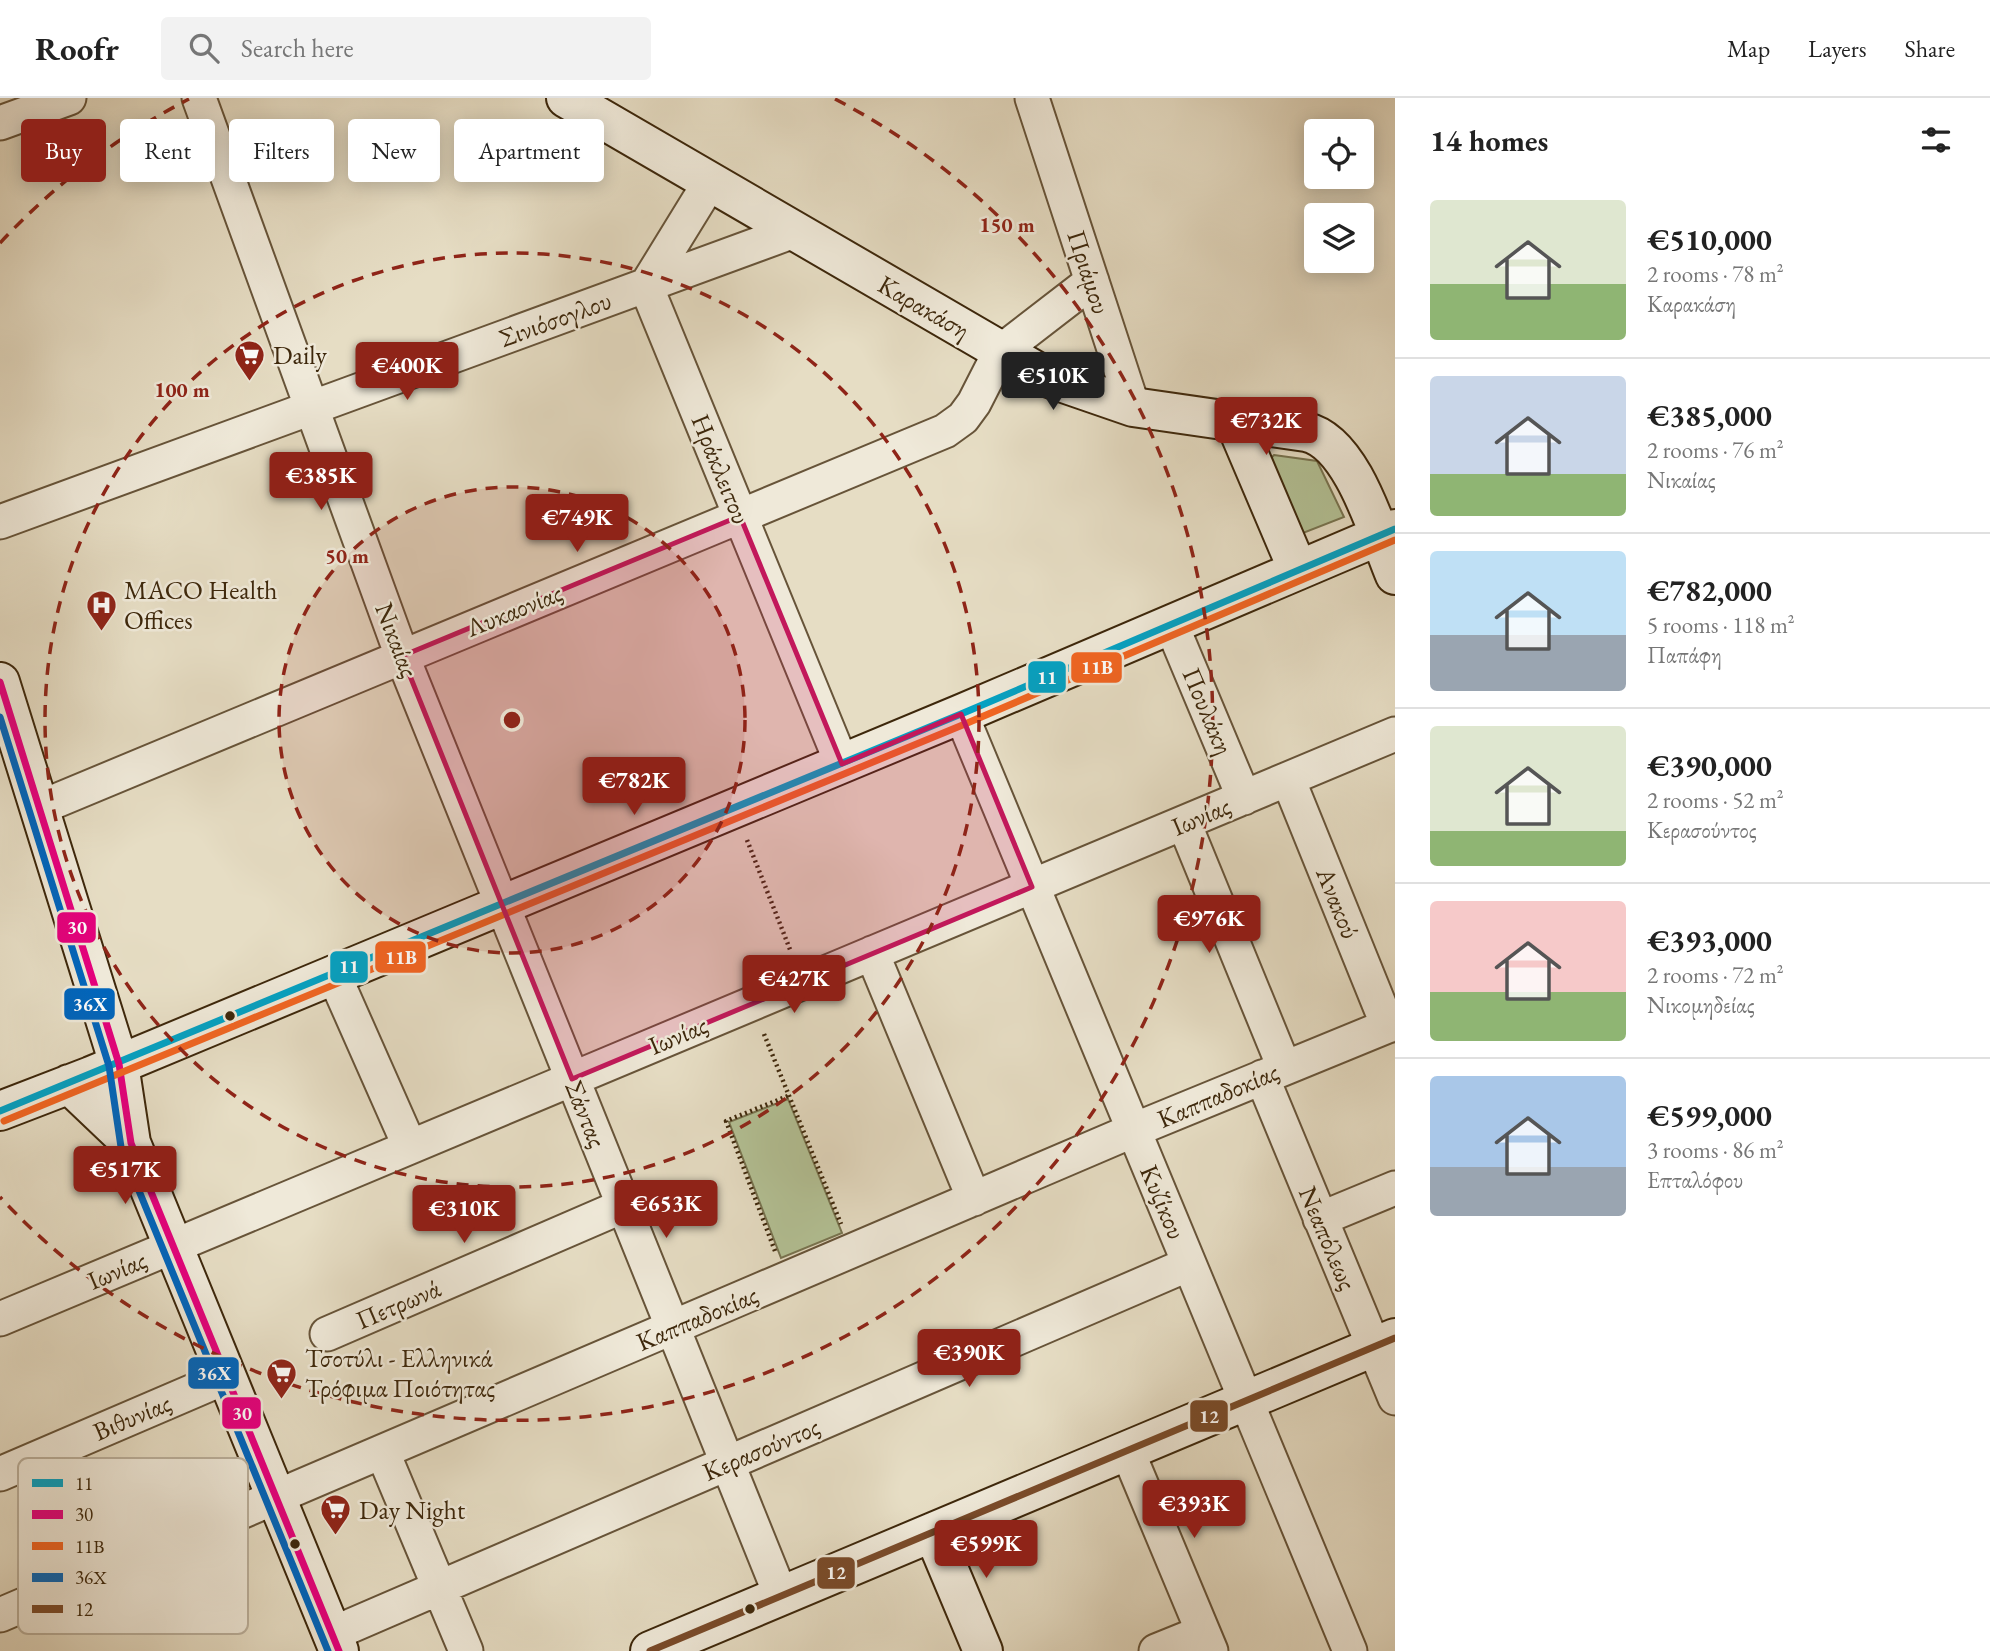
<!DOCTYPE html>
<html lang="en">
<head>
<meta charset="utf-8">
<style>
	:root { --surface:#fff; --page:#f2f2f2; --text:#222; --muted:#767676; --line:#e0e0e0; --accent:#8f2418 }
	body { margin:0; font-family:"EB Garamond",serif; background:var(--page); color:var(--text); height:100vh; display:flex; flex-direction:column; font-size:26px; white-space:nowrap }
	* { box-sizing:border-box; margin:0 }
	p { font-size:23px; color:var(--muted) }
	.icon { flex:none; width:38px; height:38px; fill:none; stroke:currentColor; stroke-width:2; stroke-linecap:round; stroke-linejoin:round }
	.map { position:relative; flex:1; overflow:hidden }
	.side { display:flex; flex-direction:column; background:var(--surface); width:595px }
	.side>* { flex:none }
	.guide { position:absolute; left:21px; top:21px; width:665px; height:63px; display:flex; gap:14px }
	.buttons { position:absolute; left:1304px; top:21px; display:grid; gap:14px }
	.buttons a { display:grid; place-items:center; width:70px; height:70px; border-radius:7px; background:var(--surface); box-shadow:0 4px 18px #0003; font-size:35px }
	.price { position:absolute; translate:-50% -60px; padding:0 16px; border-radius:7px; background:var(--accent); color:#fff; font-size:23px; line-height:46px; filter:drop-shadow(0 2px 4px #0008) }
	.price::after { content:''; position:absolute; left:50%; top:42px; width:21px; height:16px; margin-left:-10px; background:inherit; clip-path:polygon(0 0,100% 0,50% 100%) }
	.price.active { background:#222; color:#fff }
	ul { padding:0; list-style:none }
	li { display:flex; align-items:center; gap:21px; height:175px; padding:0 35px }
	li+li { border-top:2px solid var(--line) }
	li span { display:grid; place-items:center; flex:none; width:196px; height:140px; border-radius:7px; color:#555 }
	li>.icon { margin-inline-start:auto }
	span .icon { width:84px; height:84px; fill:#fffc; stroke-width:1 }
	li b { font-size:30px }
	h2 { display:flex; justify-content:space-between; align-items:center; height:84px; padding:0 35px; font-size:30px }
	.tag { padding:0 24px; border-radius:7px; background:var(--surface); box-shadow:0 4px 18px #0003; font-size:24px; line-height:63px }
	.tag.active { background:var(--accent); color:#fff }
	header { display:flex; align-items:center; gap:42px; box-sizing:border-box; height:98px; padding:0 35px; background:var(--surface); border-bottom:2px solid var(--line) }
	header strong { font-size:33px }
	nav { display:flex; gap:38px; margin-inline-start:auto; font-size:24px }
	.search { width:490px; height:63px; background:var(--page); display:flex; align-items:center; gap:18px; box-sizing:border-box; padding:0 24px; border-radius:7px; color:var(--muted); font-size:26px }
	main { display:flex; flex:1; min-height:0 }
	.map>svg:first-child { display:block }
	.green { fill:#b3c195; stroke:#787450; stroke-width:2 }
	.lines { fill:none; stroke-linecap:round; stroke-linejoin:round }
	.street-casing { stroke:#675439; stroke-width:37 }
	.secondary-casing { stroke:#3d270b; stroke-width:42 }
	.path { stroke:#3d270b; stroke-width:4.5; stroke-dasharray:2 3.5; stroke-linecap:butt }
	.street { stroke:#efe9d9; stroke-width:33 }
	.secondary { stroke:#efe9d9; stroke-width:38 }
	.bus-1-casing { stroke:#efe9d9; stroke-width:12 }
	.bus-2-casing { stroke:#efe9d9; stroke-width:12 }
	.bus-3-casing { stroke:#efe9d9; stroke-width:12 }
	.bus-4-casing { stroke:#efe9d9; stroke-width:12 }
	.bus-5-casing { stroke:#efe9d9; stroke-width:12 }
	.bus-1 { stroke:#03a2c4; stroke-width:7 }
	.bus-2 { stroke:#e5007d; stroke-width:7 }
	.bus-3 { stroke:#f26522; stroke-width:7 }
	.bus-4 { stroke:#0065bd; stroke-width:7 }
	.bus-5 { stroke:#7a4b2a; stroke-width:7 }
	.marked { fill:#c2185b; fill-opacity:0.2; stroke:#c2185b; stroke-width:5; stroke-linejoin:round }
	.ring { fill:none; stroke:#8f2418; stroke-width:3.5; stroke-dasharray:12 9 }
	.bus-dot { fill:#3d270b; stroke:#efe9d9; stroke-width:2.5 }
	.labels { text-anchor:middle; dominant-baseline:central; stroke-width:5; stroke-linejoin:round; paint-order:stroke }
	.street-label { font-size:26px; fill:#3d270b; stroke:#efe9d9 }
	.poi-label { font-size:26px; fill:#3d270b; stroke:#efe9d9; text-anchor:start }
	.key { fill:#efe9d9; stroke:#baaf9b; stroke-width:2 }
	.key-label { font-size:19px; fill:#3d270b }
	.centre { fill:#8f2418; stroke:#efe9d9; stroke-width:3.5 }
	.ring-label { font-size:21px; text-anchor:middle; font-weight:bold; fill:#8f2418; stroke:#efe9d9; stroke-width:5; stroke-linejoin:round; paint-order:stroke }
	.line-badge { stroke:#efe9d9; stroke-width:2.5 }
	.badge-label { font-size:19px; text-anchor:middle; font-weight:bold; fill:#fff }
</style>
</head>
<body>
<header>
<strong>Roofr</strong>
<div class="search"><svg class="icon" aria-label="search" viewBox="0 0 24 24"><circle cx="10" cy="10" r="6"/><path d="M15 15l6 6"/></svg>Search here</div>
<nav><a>Map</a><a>Layers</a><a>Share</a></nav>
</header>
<main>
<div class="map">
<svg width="1395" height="1553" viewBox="0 0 1395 1553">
	<rect width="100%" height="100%" fill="#e6ddc4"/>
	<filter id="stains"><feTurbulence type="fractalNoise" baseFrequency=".00286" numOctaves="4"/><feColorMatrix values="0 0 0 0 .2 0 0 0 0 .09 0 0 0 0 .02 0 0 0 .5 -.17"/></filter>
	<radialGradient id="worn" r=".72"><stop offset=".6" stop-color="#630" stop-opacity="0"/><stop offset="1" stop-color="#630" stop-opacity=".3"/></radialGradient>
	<!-- green -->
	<path class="green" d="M 1274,357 L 1317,363 L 1344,419 L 1303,435 L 1270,361 Z
		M 788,1001 L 842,1135 L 781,1160 L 729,1024 Z"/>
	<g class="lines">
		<defs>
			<path id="street" d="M 199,0 L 402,558 L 781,1498
				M 1032,0 L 1133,309
				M 0,25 L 69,0
				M 710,84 L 646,188 L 842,666
				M 0,424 L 794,133
				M 1171,526 L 1244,700
				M 961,616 L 1350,1553
				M 1288,681 L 1388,928
				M 39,710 L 945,333 L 963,320 L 974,305 L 1000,254 L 1092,183
				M 1184,725 L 1284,969
				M 872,855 L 974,1101
				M 333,875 L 410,1049
				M 1262,979 L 1395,1300
				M 1320,1121 L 1395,1090
				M 0,1221 L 1395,636
				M 327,1236 L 623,1108
				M 1127,1352 L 1211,1553
				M 383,1355 L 466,1553
				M 0,1376 L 226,1279
				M 0,1517 L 1134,1032 L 1395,925
				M 332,1536 L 1189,1166
				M 1156,1553 L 1203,1534"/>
			<path id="secondary" d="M 566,0 L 1046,279 L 1133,309 L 1306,334 C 1353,344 1378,437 1395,477
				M 1235,324 L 1298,472
				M 0,584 L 119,966 L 131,1045 L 339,1553
				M 69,986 L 131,1045
				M 0,1013 L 91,978 L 961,616 L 1395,431
				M 933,1434 L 983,1553
				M 650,1553 L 1395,1240"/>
		</defs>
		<!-- street casing -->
		<use href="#street" class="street-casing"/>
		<!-- secondary casing -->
		<use href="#secondary" class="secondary-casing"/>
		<!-- path -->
		<path class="path" d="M 747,742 L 791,854
			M 764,936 L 841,1126
			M 775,1153 L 726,1023 L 788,998"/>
		<!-- street -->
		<use href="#street" class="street"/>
		<!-- secondary -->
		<use href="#secondary" class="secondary"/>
		<defs>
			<path id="bus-1" d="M 0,1013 L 961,616 L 1395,431"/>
			<path id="bus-2" d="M 0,584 L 119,966 L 131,1045 L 339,1553"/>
			<path id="bus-3" d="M 4,1023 L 965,626 L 1395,442"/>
			<path id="bus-4" d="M 0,619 L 109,968 L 121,1049 L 328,1553"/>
			<path id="bus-5" d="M 650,1553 L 1395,1240"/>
		</defs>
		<!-- bus-1 casing -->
		<use href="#bus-1" class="bus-1-casing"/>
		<!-- bus-2 casing -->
		<use href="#bus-2" class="bus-2-casing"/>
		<!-- bus-3 casing -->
		<use href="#bus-3" class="bus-3-casing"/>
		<!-- bus-4 casing -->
		<use href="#bus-4" class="bus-4-casing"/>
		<!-- bus-5 casing -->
		<use href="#bus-5" class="bus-5-casing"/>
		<!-- bus-1 -->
		<use href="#bus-1" class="bus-1"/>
		<!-- bus-2 -->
		<use href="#bus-2" class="bus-2"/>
		<!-- bus-3 -->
		<use href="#bus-3" class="bus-3"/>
		<!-- bus-4 -->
		<use href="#bus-4" class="bus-4"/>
		<!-- bus-5 -->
		<use href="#bus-5" class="bus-5"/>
	</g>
	<!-- marked area -->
	<path class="marked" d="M 740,418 L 842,666 L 961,616 L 1032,789 L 572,981 L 402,558 Z"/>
	<!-- distance rings -->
	<circle cx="512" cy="622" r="233" fill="#8f2418" fill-opacity=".12"/>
	<g class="ring">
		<circle cx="512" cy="622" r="233"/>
		<circle cx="512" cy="622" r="467"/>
		<path d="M0 145A700 700 0 0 1 189 1M835 1A700 700 0 1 1 0 1099"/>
	</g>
	<!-- icons -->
	<defs>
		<symbol id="supermarket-pin" viewBox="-11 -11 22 30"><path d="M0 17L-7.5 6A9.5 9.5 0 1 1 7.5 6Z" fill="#8f2418" stroke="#efe9d9"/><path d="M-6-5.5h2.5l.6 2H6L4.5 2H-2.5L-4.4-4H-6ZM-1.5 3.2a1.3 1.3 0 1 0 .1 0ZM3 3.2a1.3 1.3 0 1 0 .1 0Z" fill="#fff"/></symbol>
		<symbol id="hospital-pin" viewBox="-11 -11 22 30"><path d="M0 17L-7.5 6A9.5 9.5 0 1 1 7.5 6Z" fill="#8f2418" stroke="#efe9d9"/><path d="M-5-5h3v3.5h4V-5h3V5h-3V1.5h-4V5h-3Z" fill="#fff"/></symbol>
	</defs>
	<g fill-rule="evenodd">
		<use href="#supermarket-pin" x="232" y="240" width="35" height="47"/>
		<use href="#hospital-pin" x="84" y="490" width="35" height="47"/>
		<use href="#supermarket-pin" x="264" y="1258" width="35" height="47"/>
		<use href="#supermarket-pin" x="318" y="1394" width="35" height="47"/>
	</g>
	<!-- markers -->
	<g class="bus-dot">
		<circle cx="230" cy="918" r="6"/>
		<circle cx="295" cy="1446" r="6"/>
		<circle cx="750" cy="1511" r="6"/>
	</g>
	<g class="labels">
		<!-- street labels -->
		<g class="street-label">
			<text transform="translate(1089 174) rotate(72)">Πριάμου</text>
			<text transform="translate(924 209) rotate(30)">Καρακάση</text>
			<text transform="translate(555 221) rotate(-20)">Σινιόσογλου</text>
			<text transform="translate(721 371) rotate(68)">Ηράκλειτου</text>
			<text transform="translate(514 512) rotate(-22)">Λυκαονίας</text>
			<text transform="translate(397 542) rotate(69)">Νικαίας</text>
			<text transform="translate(1208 613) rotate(67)">Πουλάκη</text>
			<text transform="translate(1201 718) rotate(-23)">Ιωνίας</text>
			<text transform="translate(1338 805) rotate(68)">Ανακού</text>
			<text transform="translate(678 937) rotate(-23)">Ιωνίας</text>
			<text transform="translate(1218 997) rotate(-23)">Καππαδοκίας</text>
			<text transform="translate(586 1016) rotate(68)">Σάντας</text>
			<text transform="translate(1163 1104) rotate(67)">Κυζίκου</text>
			<text transform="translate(1328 1140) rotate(67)">Νεαπόλεως</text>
			<text transform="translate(117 1172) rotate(-23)">Ιωνίας</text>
			<text transform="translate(398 1206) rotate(-23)">Πετρωνά</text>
			<text transform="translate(697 1220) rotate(-23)">Καππαδοκίας</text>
			<text transform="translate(132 1319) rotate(-23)">Βιθυνίας</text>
			<text transform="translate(761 1351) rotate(-23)">Κερασούντος</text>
		</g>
		<!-- poi labels -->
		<g class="poi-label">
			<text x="273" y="257">Daily</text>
			<text x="124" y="492">MACO Health<tspan x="124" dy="30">Offices</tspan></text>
			<text x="305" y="1260">Τσοτύλι - Ελληνικά<tspan x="305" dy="30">Τρόφιμα Ποιότητας</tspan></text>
			<text x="359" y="1412">Day Night</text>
		</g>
	</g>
	<!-- legend -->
	<rect x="18" y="1360" width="230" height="176" rx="10" class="key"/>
	<rect x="32" y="1381" width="31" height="8" fill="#03a2c4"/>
	<rect x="32" y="1412" width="31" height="9" fill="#e5007d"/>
	<rect x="32" y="1444" width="31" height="8" fill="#f26522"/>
	<rect x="32" y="1475" width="31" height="9" fill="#0065bd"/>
	<rect x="32" y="1507" width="31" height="8" fill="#7a4b2a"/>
	<g class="key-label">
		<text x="75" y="1392">11</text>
		<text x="75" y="1423">30</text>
		<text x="75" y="1455">11Β</text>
		<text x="75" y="1486">36Χ</text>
		<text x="75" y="1518">12</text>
	</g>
	<circle cx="512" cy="622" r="10" class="centre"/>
	<g class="ring-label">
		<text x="1007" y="134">150 m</text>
		<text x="182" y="299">100 m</text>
		<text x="347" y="465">50 m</text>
	</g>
	<g class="line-badge">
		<rect x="1070" y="553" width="53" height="33" rx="7" fill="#f26522"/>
		<rect x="1027" y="562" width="40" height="34" rx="7" fill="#03a2c4"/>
		<rect x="56" y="813" width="41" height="33" rx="7" fill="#e5007d"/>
		<rect x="374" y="842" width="53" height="34" rx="7" fill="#f26522"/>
		<rect x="329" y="852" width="40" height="34" rx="7" fill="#03a2c4"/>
		<rect x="63" y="889" width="53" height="34" rx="7" fill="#0065bd"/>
		<rect x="187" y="1258" width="53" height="34" rx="7" fill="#0065bd"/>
		<rect x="221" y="1298" width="41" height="34" rx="7" fill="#e5007d"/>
		<rect x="1189" y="1301" width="40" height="34" rx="7" fill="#7a4b2a"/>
		<rect x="816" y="1458" width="40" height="34" rx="7" fill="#7a4b2a"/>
	</g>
	<g class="badge-label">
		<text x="1097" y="576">11Β</text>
		<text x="1047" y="586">11</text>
		<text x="77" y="836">30</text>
		<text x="401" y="866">11Β</text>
		<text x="349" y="875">11</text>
		<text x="90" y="913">36Χ</text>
		<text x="214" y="1282">36Χ</text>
		<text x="242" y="1322">30</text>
		<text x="1209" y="1325">12</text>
		<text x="836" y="1481">12</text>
	</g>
	<rect width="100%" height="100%" filter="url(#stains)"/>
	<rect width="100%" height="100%" fill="url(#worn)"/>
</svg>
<div class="buttons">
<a><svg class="icon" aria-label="locate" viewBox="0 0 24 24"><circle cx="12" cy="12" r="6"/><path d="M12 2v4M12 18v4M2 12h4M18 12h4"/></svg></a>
<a><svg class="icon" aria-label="layers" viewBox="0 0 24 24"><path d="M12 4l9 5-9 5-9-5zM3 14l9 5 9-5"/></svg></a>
</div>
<b class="price" style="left:407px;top:304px">€400K</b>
<b class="price active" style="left:1053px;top:314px">€510K</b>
<b class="price" style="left:1266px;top:359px">€732K</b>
<b class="price" style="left:321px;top:414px">€385K</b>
<b class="price" style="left:577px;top:456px">€749K</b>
<b class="price" style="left:634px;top:719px">€782K</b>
<b class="price" style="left:1209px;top:857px">€976K</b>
<b class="price" style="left:794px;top:917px">€427K</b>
<b class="price" style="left:125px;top:1108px">€517K</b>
<b class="price" style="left:666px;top:1142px">€653K</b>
<b class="price" style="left:464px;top:1147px">€310K</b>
<b class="price" style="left:969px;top:1291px">€390K</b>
<b class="price" style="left:1194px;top:1442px">€393K</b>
<b class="price" style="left:986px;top:1482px">€599K</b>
<div class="guide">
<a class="tag active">Buy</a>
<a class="tag">Rent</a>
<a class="tag">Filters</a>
<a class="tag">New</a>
<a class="tag">Apartment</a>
</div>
</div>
<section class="side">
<h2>14 homes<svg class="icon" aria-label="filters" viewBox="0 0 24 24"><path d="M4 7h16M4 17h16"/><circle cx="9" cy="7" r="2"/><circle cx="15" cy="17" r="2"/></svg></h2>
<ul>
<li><span style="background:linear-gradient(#dfe7d0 60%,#8fb573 0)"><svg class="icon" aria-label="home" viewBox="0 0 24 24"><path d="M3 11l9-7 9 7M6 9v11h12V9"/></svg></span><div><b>€510,000</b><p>2 rooms · 78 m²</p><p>Καρακάση</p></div></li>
<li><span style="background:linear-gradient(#c9d6e8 70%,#8fb573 0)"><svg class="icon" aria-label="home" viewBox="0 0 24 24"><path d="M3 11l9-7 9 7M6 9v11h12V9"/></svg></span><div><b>€385,000</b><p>2 rooms · 76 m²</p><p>Νικαίας</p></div></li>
<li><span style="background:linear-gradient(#bfe0f5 60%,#9aa5b1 0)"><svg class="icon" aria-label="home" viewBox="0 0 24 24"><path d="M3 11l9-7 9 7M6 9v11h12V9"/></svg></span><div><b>€782,000</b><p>5 rooms · 118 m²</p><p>Παπάφη</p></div></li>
<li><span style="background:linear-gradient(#dfe7d0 75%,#8fb573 0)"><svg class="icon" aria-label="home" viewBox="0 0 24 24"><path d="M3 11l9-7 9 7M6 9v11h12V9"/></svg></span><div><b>€390,000</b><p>2 rooms · 52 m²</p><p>Κερασούντος</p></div></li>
<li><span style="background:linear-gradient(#f6c9c9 65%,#8fb573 0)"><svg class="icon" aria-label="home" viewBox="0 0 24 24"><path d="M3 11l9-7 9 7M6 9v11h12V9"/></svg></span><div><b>€393,000</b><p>2 rooms · 72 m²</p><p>Νικομηδείας</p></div></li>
<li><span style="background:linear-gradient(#a9c7e8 65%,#9aa5b1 0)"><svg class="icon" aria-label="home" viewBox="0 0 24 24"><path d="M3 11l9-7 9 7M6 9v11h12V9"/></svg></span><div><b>€599,000</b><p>3 rooms · 86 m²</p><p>Επταλόφου</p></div></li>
</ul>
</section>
</main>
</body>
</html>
